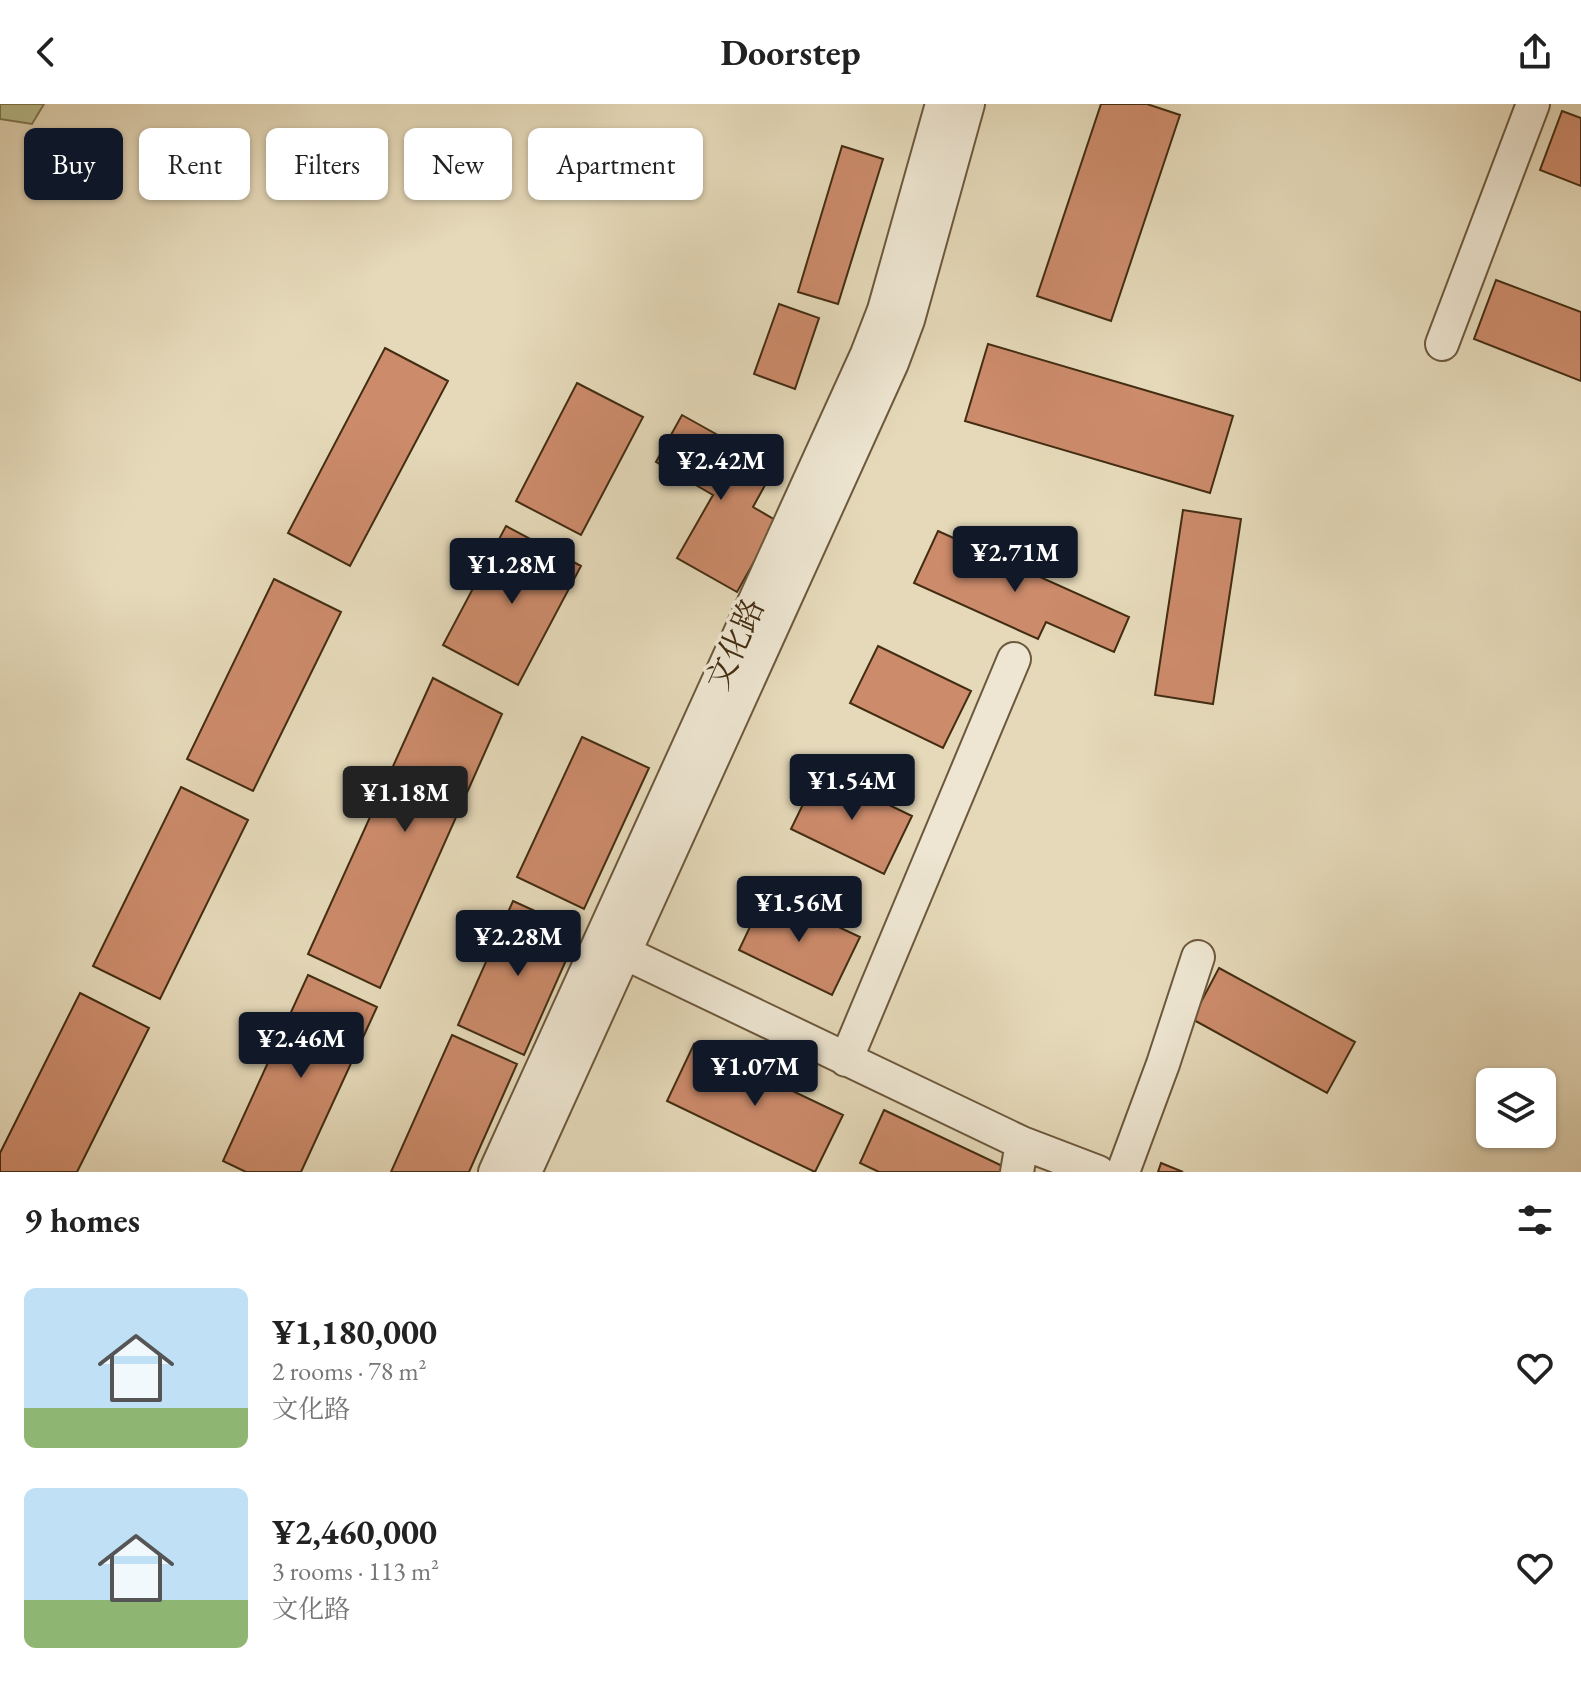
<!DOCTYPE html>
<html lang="en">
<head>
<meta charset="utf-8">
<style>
	:root { --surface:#fff; --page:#f2f2f2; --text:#222; --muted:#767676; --accent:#111827 }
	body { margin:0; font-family:"EB Garamond","Noto Serif SC",serif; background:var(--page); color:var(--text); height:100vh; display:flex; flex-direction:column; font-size:30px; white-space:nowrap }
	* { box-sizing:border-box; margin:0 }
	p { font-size:26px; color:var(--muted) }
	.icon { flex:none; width:44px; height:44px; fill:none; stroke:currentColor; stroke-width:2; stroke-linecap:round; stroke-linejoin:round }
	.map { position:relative; height:1068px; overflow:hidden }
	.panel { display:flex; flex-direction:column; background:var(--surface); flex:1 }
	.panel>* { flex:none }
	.guide { position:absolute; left:24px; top:24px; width:800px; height:72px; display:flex; gap:16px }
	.controls { position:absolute; left:1476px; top:964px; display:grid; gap:16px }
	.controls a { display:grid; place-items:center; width:80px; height:80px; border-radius:12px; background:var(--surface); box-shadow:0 2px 6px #0004; font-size:40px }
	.price { position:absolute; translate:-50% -68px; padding:0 18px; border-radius:8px; background:var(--accent); color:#fff; font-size:26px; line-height:52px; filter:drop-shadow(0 2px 4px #0008) }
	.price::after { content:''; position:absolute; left:50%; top:48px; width:24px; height:18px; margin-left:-12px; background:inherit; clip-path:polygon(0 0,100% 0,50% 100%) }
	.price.current { background:#222; color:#fff }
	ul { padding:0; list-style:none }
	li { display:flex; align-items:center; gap:24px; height:200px; padding:0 24px }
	li span { display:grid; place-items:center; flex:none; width:224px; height:160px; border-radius:12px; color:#555 }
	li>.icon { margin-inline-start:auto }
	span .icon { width:96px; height:96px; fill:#fffc; stroke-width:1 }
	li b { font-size:34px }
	h2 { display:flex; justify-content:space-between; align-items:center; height:96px; padding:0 24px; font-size:34px }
	.chip { padding:0 28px; border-radius:12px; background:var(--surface); box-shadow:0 2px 6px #0004; font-size:28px; line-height:72px }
	.chip.current { background:var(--accent); color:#fff }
	header { display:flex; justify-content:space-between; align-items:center; height:104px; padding:0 24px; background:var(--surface); font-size:36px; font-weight:700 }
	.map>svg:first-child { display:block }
	.green { fill:#b9be8c; stroke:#7e764f; stroke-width:2 }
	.building { fill:#cc8b6b; stroke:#432d12; stroke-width:2 }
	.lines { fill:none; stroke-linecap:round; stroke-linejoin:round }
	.minor-casing { stroke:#6c583c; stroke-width:36 }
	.minor { stroke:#eee6d2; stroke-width:32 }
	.labels { text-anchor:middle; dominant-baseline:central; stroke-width:7; stroke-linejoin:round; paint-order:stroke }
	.street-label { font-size:32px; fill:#432d12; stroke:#eee6d2 }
</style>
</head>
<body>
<header><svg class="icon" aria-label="back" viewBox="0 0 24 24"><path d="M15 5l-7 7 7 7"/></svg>Doorstep<svg class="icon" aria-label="share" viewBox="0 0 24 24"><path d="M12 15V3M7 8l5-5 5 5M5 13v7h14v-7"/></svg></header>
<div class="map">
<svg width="1581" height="1068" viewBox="0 0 1581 1068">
	<rect width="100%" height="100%" fill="#e5d9b9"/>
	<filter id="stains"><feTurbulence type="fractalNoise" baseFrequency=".0025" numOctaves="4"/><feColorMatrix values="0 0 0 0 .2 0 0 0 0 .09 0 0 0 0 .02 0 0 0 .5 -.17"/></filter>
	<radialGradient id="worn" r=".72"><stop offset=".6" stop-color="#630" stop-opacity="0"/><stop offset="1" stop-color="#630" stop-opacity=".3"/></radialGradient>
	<!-- green -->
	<path class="green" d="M 0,0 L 44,0 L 32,20 L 0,15 Z"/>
	<!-- building -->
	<path class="building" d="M 1101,0 L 1147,0 L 1180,11 L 1111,217 L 1037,192 Z
		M 1562,7 L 1581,14 L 1581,82 L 1540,66 Z
		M 842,42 L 883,55 L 838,200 L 798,188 Z
		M 1496,176 L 1581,208 L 1581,277 L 1474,235 Z
		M 779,200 L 819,214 L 795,285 L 754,270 Z
		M 988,240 L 1233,312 L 1210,389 L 965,317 Z
		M 385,244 L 448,277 L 350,462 L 288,429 Z
		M 577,279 L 643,313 L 581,431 L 516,397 Z
		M 682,311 L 775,363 L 753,403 L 777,417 L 737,488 L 677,454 L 713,391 L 656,358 Z
		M 1183,406 L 1241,415 L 1213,600 L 1155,591 Z
		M 506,422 L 581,462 L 518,581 L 443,541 Z
		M 938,427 L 1129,513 L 1114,548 L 1046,518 L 1038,535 L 914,479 Z
		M 274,475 L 341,508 L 253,687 L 187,655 Z
		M 878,542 L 971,587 L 943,644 L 850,599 Z
		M 433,574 L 502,610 L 380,884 L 308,850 Z
		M 582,633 L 649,664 L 584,805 L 517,773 Z
		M 819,667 L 912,712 L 884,770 L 791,725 Z
		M 181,683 L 248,716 L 160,895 L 93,862 Z
		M 766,789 L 860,833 L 832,891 L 739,846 Z
		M 513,797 L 579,827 L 524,951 L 458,921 Z
		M 1219,864 L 1355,938 L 1327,989 L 1192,915 Z
		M 308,871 L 377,903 L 301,1068 L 246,1068 L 223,1057 Z
		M 80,889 L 149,924 L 77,1068 L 0,1068 L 0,1049 Z
		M 452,931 L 517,960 L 469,1068 L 391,1068 Z
		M 694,940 L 843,1011 L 815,1068 L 667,997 Z
		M 884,1006 L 1015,1068 L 879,1068 L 860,1059 Z
		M 1161,1059 L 1183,1068 L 1158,1068 Z"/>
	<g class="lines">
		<defs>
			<path id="minor" d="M 1442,240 L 1533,0
				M 604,839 L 1022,1039 L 1098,1068
				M 846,956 L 1014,555
				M 495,1068 L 867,250 L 884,206 L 942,0
				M 525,1068 L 892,259 L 908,216 L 968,0
				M 1017,1068 L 1022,1039
				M 1123,1068 L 1163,960 L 1198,853"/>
		</defs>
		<!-- minor casing -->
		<use href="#minor" class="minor-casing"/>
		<!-- minor -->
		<use href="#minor" class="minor"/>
	</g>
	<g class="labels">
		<!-- street labels -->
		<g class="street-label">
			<text transform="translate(735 540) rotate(-66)">文化路</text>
		</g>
	</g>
	<rect width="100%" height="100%" filter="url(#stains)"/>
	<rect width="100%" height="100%" fill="url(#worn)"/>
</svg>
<div class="controls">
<a><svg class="icon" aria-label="layers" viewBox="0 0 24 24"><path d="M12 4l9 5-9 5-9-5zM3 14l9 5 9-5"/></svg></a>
</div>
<b class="price" style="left:721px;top:398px">¥2.42M</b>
<b class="price" style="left:1015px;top:490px">¥2.71M</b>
<b class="price" style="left:512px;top:502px">¥1.28M</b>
<b class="price" style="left:852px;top:718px">¥1.54M</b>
<b class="price current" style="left:405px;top:730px">¥1.18M</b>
<b class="price" style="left:799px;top:840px">¥1.56M</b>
<b class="price" style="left:518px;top:874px">¥2.28M</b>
<b class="price" style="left:301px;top:976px">¥2.46M</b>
<b class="price" style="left:755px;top:1004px">¥1.07M</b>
<div class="guide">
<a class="chip current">Buy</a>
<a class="chip">Rent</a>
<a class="chip">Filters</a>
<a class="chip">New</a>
<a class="chip">Apartment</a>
</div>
</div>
<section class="panel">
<h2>9 homes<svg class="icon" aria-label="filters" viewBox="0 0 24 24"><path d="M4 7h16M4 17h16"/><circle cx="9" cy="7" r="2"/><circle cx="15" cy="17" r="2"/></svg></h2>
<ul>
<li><span style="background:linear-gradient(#bfe0f5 75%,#8fb573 0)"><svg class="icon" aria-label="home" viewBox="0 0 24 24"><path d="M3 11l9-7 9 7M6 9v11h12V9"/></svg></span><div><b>¥1,180,000</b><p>2 rooms · 78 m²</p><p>文化路</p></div><svg class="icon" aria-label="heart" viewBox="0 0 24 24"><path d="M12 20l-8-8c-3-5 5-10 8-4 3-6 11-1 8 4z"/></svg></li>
<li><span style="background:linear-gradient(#bfe0f5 70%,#8fb573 0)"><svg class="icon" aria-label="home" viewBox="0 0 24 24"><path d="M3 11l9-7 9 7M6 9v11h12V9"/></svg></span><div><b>¥2,460,000</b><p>3 rooms · 113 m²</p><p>文化路</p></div><svg class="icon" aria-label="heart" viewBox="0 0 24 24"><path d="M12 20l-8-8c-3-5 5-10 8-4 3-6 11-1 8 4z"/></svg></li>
</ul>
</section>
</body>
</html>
